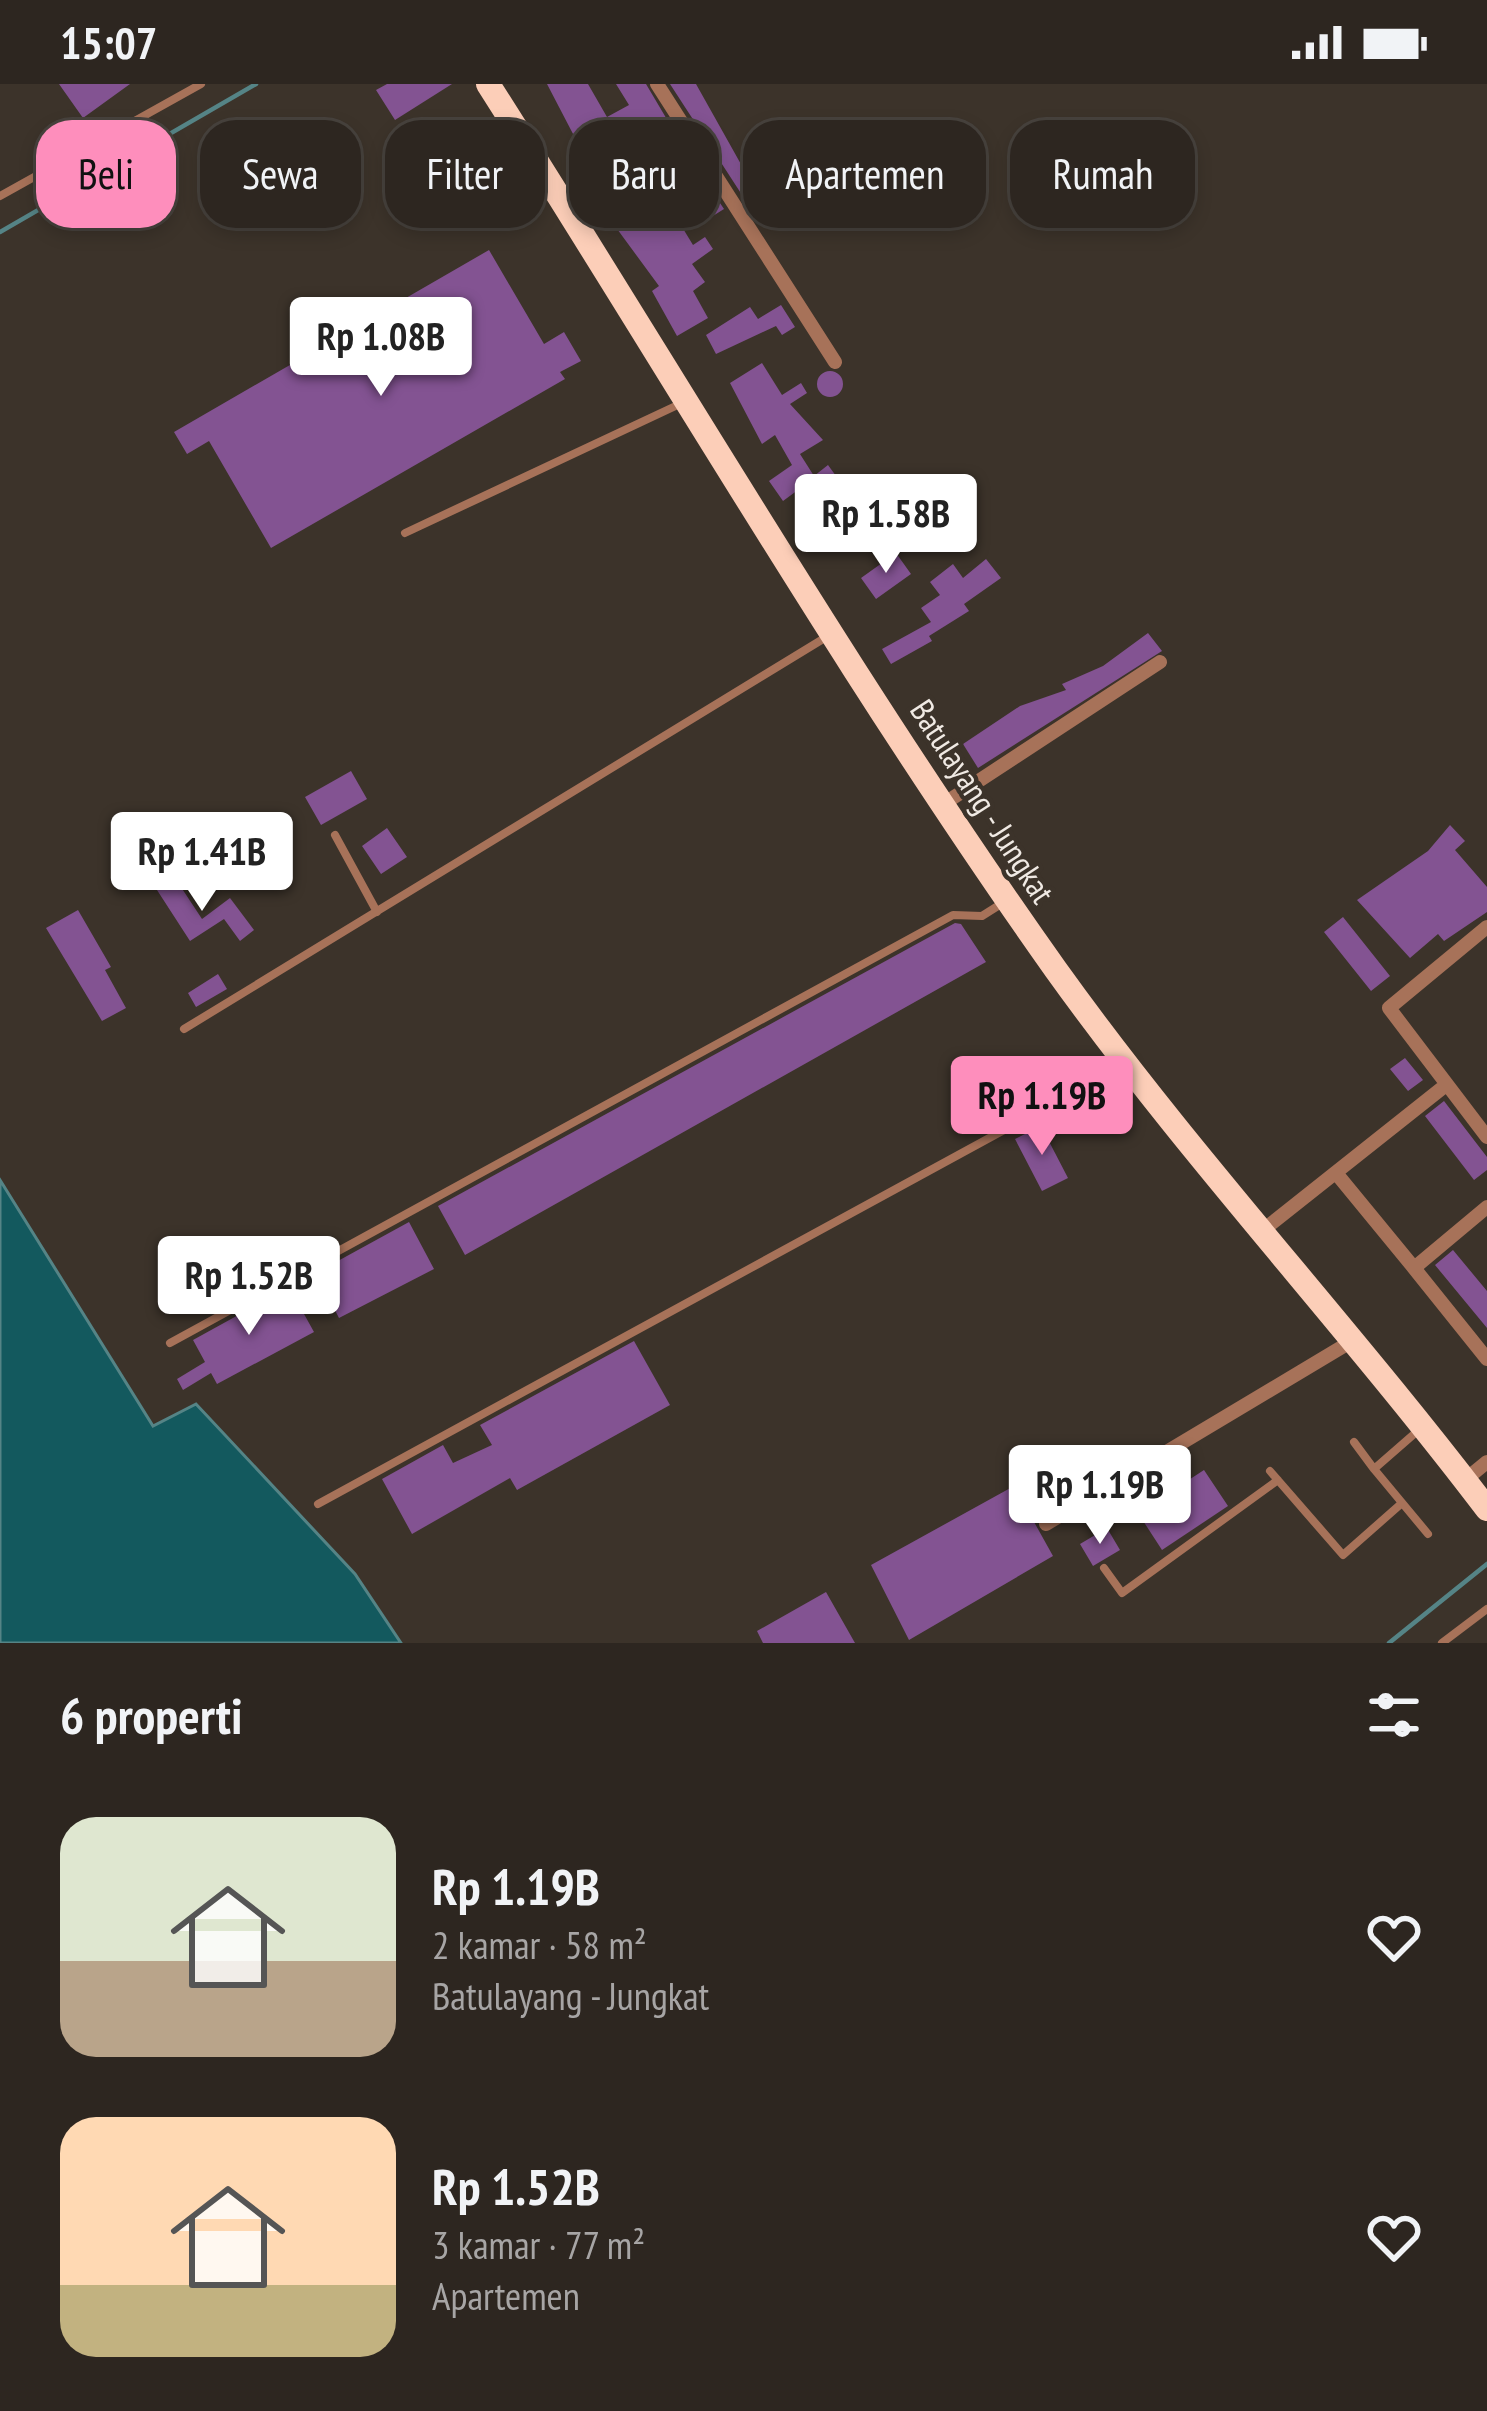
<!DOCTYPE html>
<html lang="id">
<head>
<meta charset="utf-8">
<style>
	:root { --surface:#2d2620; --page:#352e29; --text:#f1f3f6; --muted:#a7a5a5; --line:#48433e; --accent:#fe8ebc }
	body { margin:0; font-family:"PT Sans Narrow",sans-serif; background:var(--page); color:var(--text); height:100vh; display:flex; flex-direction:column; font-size:45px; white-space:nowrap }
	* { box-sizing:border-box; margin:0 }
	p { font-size:39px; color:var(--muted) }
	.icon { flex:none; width:66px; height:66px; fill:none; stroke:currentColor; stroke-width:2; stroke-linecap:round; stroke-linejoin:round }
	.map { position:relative; height:1559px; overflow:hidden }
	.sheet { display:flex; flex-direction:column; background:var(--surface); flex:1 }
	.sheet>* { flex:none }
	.guide { position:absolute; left:36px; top:36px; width:1416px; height:108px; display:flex; gap:24px }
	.price { position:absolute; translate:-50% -102px; padding:0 27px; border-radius:12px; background:#fff; color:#222; font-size:39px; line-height:78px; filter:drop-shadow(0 3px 6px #0008) }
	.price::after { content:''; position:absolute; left:50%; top:72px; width:36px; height:27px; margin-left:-18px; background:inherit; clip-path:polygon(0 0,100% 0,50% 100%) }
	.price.current { background:var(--accent); color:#111 }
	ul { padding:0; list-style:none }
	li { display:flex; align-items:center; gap:36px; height:300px; padding:0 60px }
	li span { display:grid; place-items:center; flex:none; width:336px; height:240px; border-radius:36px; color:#555 }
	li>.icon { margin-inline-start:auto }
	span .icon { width:144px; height:144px; fill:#fffc; stroke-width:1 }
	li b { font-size:51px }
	h2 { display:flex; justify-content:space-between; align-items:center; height:144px; padding:0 60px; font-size:51px }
	.pill { padding:0 42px; border-radius:36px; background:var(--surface); box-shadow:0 6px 18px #0003,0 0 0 3px var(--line); font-size:42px; line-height:108px }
	.pill.current { background:var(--accent); color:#111 }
	.status { display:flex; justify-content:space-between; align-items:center; height:84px; padding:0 60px; background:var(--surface); direction:ltr }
	.status svg { height:33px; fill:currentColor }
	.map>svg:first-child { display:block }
	.water { fill:#13595e; stroke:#558486; stroke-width:3 }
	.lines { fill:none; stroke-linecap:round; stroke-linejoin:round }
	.stream { stroke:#558486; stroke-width:4.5 }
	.building { fill:#835392 }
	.service { stroke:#a77259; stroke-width:8 }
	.minor { stroke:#a77259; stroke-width:14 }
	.trunk { stroke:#fcceb8; stroke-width:24 }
	.labels { text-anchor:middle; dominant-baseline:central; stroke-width:9; stroke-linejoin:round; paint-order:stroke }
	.street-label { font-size:33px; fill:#f0eae4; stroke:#3c332a }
</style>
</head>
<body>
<div class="status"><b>15:07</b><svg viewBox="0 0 49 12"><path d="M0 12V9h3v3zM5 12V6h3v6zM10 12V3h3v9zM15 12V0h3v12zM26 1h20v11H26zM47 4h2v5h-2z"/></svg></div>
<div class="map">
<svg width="1487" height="1559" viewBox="0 0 1487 1559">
	<rect width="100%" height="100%" fill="#3c332a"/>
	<!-- water -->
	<path class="water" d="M 0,1096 L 153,1342 L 196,1320 L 355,1490 L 401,1559 L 0,1559 Z"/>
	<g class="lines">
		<!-- stream -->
		<path class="stream" d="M 0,148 L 256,0
			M 1389,1559 L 1487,1480"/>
	</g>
	<!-- building -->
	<path class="building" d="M 59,0 L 130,0 L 83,34 Z
		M 387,0 L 452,0 L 395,36 L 376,6 Z
		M 547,0 L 588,0 L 607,33 L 629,21 L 616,0 L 646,0 L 675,49 L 659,58 L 653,47 L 647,51 L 639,41 L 615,54 L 629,81 L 641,74 L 674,117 L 706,98 L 724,125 L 708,135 L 701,124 L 679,138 L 693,161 L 705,153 L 713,165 L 692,180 L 705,198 L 693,207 L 708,234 L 677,252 L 652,207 L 659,202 L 587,104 L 593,100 L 579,74 L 584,71 Z
		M 670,0 L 696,0 L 756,107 L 744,114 Z
		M 491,36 L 503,54 L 487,67 L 473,51 Z
		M 435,56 L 451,85 L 428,97 L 412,68 Z
		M 489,166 L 544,260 L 564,248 L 581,277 L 560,288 L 565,295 L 271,464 L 209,357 L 187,370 L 174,348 Z
		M 781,221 L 795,243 L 782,251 L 776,242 L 716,270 L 706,251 L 750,223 L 758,235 Z
		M 762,279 L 782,311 L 801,299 L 807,309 L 790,320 L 823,356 L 800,370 L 814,392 L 828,381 L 863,429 L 875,423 L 895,457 L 882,464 L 872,447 L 846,466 L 808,408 L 802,403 L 783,417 L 769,397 L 792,381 L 775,351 L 762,360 L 730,299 Z
		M817 300a13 13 0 1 1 26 0a13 13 0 1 1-26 0Z
		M 896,469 L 911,490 L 876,515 L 861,494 Z
		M 986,475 L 1001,494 L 964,520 L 969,527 L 929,552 L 932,557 L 891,580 L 882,565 L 931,538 L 921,524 L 940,511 L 930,498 L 953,480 L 963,494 Z
		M 1148,549 L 1162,567 L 978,684 L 963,660 L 1020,622 L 1066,606 L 1062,600 L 1103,582 Z
		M 351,687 L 367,715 L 321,741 L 305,713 Z
		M 1450,741 L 1465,757 L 1455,766 L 1487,803 L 1487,828 L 1444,857 L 1438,850 L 1410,874 L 1357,816 L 1428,767 Z
		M 387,744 L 407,773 L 381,790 L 362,762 Z
		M 175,794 L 202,835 L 230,814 L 254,846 L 240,857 L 224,835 L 190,857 L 157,806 Z
		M 78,826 L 111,883 L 105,886 L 126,924 L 102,937 L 46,844 Z
		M 1343,833 L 1390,892 L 1371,907 L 1324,848 Z
		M 955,839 L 961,840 L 986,878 L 465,1171 L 438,1122 Z
		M 218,890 L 227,905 L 196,923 L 188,909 Z
		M 1405,974 L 1423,996 L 1408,1007 L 1390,985 Z
		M 1444,1017 L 1487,1073 L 1487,1086 L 1474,1096 L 1425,1032 Z
		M 1041,1042 L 1068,1094 L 1042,1107 L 1015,1055 Z
		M 409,1138 L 434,1185 L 339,1234 L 316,1189 Z
		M 1453,1166 L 1487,1207 L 1487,1244 L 1435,1181 Z
		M 289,1203 L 314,1248 L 217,1300 L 211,1289 L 183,1306 L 177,1295 L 205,1278 L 193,1256 Z
		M 634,1257 L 670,1321 L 517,1406 L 510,1394 L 412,1450 L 382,1395 L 443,1361 L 453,1379 L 492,1361 L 480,1341 Z
		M 1204,1386 L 1228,1422 L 1162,1466 L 1138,1429 Z
		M 1014,1402 L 1053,1472 L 909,1556 L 871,1481 Z
		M 1107,1444 L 1120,1466 L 1093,1482 L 1080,1460 Z
		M 826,1508 L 855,1559 L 763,1559 L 757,1547 Z"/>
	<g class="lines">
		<!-- service -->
		<path class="service" d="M 0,112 L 201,0
			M 405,449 L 682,319
			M 335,751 L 377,828
			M 184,945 L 828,552
			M 170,1259 L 953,831 L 982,832 L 1001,820
			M 1421,1344 L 1374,1385 L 1428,1450
			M 1354,1358 L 1374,1385
			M 1270,1387 L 1343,1471 L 1402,1419
			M 318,1420 L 1125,980
			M 1104,1484 L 1122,1509 L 1278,1396
			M 1442,1559 L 1487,1525"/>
		<!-- minor -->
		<path class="minor" d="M 657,0 L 835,278
			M 942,721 L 1160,578
			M 1487,843 L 1389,924 L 1487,1053
			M 1336,1089 L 1414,1184 L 1487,1123
			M 1262,1147 L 1446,1001
			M 1414,1184 L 1487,1275
			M 1465,1396 L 1487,1378
			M 1046,1440 L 1352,1257"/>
		<!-- trunk -->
		<path class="trunk" d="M 488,0 C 676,295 853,600 1056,886 C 1190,1073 1348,1242 1487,1425"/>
	</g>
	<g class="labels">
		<!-- street labels -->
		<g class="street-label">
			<text transform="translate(983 717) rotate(57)">Batulayang - Jungkat</text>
		</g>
	</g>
</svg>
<b class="price" style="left:381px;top:315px">Rp 1.08B</b>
<b class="price" style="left:886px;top:492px">Rp 1.58B</b>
<b class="price" style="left:202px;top:830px">Rp 1.41B</b>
<b class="price current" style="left:1042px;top:1074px">Rp 1.19B</b>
<b class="price" style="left:249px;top:1254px">Rp 1.52B</b>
<b class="price" style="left:1100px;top:1463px">Rp 1.19B</b>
<div class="guide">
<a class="pill current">Beli</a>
<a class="pill">Sewa</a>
<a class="pill">Filter</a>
<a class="pill">Baru</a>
<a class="pill">Apartemen</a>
<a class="pill">Rumah</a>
</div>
</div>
<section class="sheet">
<h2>6 properti<svg class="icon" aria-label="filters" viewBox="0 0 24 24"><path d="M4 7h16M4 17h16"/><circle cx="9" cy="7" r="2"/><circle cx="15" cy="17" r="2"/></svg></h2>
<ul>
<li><span style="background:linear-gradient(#dfe7d0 60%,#b9a48a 0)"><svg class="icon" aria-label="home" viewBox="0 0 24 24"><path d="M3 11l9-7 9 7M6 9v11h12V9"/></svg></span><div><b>Rp 1.19B</b><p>2 kamar · 58 m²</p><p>Batulayang - Jungkat</p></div><svg class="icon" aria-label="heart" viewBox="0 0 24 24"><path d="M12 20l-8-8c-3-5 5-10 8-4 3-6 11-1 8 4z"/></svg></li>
<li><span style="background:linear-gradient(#ffd9b3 70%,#c2b280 0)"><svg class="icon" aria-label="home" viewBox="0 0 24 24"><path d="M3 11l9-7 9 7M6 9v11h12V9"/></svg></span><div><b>Rp 1.52B</b><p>3 kamar · 77 m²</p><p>Apartemen</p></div><svg class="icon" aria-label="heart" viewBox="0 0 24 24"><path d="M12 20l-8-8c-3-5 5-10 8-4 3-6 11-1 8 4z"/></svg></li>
</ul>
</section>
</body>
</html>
